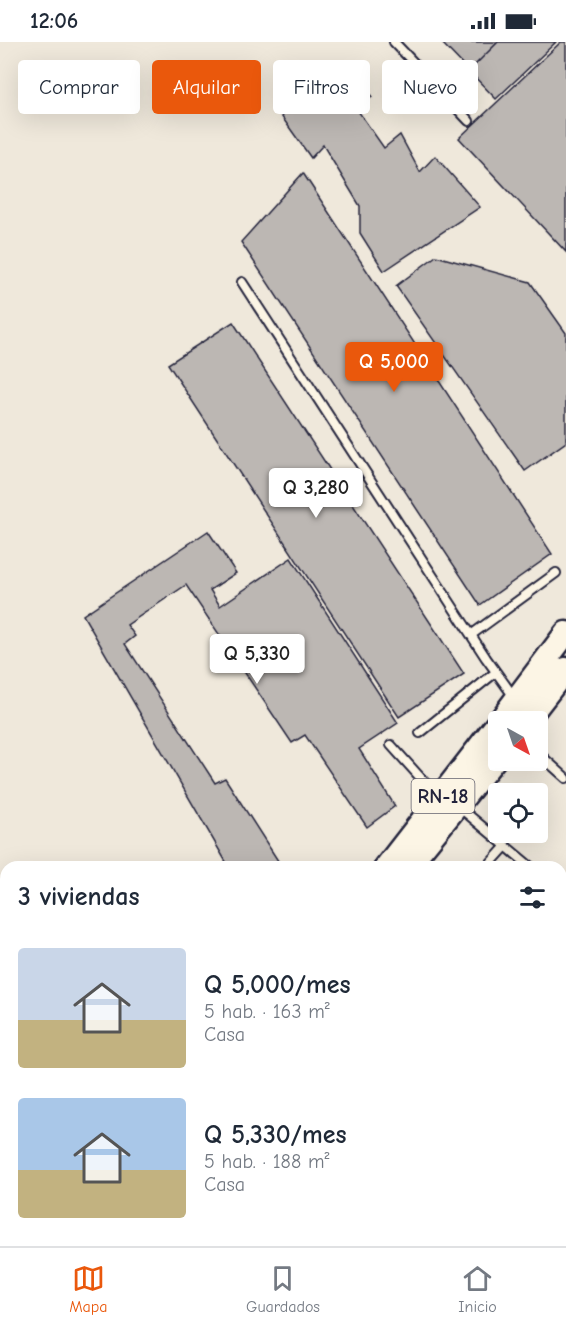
<!DOCTYPE html>
<html lang="es">
<head>
<meta charset="utf-8">
<style>
	:root { --surface:#fff; --page:#f2f2f3; --text:#1f2937; --muted:#747a83; --line:#e0e1e3; --accent:#ea580c }
	body { margin:0; font-family:"Comic Neue",sans-serif; background:var(--page); color:var(--text); height:100vh; display:flex; flex-direction:column; font-size:22px; white-space:nowrap }
	* { box-sizing:border-box; margin:0 }
	p { font-size:20px; color:var(--muted) }
	.icon { flex:none; width:33px; height:33px; fill:none; stroke:currentColor; stroke-width:2; stroke-linecap:round; stroke-linejoin:round }
	.map { position:relative; flex:1; overflow:hidden }
	.drawer { position:absolute; left:0px; top:819px; width:567px; height:386px; display:flex; flex-direction:column; background:var(--surface); border-radius:18px 18px 0 0; box-shadow:0 6px 24px #0002 }
	.drawer>* { flex:none }
	.banner { position:absolute; left:18px; top:18px; width:531px; height:54px; display:flex; gap:12px }
	.needle { width:39px; rotate:140deg }
	.controls { position:absolute; left:488px; top:669px; display:grid; gap:12px }
	.controls a { display:grid; place-items:center; width:60px; height:60px; border-radius:6px; background:var(--surface); box-shadow:0 6px 24px #0002; font-size:30px }
	.price { position:absolute; translate:-50% -51px; padding:0 14px; border-radius:6px; background:#fff; color:#222; font-size:20px; line-height:39px; filter:drop-shadow(0 2px 3px #0008) }
	.price::after { content:''; position:absolute; left:50%; top:36px; width:18px; height:14px; margin-left:-9px; background:inherit; clip-path:polygon(0 0,100% 0,50% 100%) }
	.price.current { background:var(--accent); color:#fff }
	ul { padding:0; list-style:none }
	li { display:flex; align-items:center; gap:18px; height:150px; padding:0 18px }
	li span { display:grid; place-items:center; flex:none; width:168px; height:120px; border-radius:6px; color:#555 }
	li>.icon { margin-inline-start:auto }
	span .icon { width:72px; height:72px; fill:#fffc; stroke-width:1 }
	li b { font-size:26px }
	h2 { display:flex; justify-content:space-between; align-items:center; height:72px; padding:0 18px; font-size:26px }
	.chip { padding:0 21px; border-radius:6px; background:var(--surface); box-shadow:0 6px 24px #0002; font-size:21px; line-height:54px }
	.chip.current { background:var(--accent); color:#fff }
	.status { display:flex; justify-content:space-between; align-items:center; height:42px; padding:0 30px; background:var(--surface); direction:ltr }
	.status svg { height:16px; fill:currentColor }
	.tab-bar { display:flex; justify-content:space-around; align-items:center; height:84px; border-top:2px solid var(--line); background:var(--surface); font-size:16px; color:var(--muted) }
	.tab-bar a { display:grid; justify-items:center; gap:3px }
	.tab-bar .current { color:var(--accent) }
	.map>svg:first-child { display:block }
	.building { fill:#bcb7b3; stroke:#22223b; stroke-width:1.5 }
	.lines { fill:none; stroke-linecap:round; stroke-linejoin:round }
	.service-casing { stroke:#22223b; stroke-width:12 }
	.primary-casing { stroke:#22223b; stroke-width:27 }
	.service { stroke:#fcf5e5; stroke-width:8 }
	.primary { stroke:#fcf5e5; stroke-width:22 }
	.labels { text-anchor:middle; dominant-baseline:central; stroke-width:4.5; stroke-linejoin:round; paint-order:stroke }
	.shield { fill:#fcf5e5; stroke:#63616e; stroke-width:1.5 }
	.shield-label { font-size:20px; font-weight:bold; fill:#22223b }
</style>
</head>
<body>
<div class="status"><b>12:06</b><svg viewBox="0 0 49 12"><path d="M0 12V9h3v3zM5 12V6h3v6zM10 12V3h3v9zM15 12V0h3v12zM26 1h20v11H26zM47 4h2v5h-2z"/></svg></div>
<div class="map">
<svg width="566" height="1204" viewBox="0 0 566 1204">
	<rect width="100%" height="100%" fill="#efe8db"/>
	<filter id="ink" filterUnits="userSpaceOnUse"><feTurbulence type="fractalNoise" baseFrequency=".0167" numOctaves="2"/><feDisplacementMap in="SourceGraphic" scale="12" xChannelSelector="R" yChannelSelector="G"/><feConvolveMatrix kernelMatrix="1 2 1 2 8 2 1 2 1" color-interpolation-filters="sRGB"/></filter>
	<g filter="url(#ink)">
		<!-- building -->
		<path class="building" d="M 441,0 L 498,0 L 469,29 Z
			M 498,0 L 556,0 L 496,57 L 469,29 Z
			M 561,0 L 566,0 L 566,210 L 459,96 Z
			M 350,23 L 372,55 L 356,66 L 384,106 L 400,93 L 420,130 L 435,114 L 480,165 L 384,229 L 360,191 L 360,164 L 323,103 L 311,116 L 279,71 Z
			M 303,131 L 552,512 L 480,563 L 241,200 Z
			M 436,214 L 530,240 L 566,291 L 566,400 L 525,429 L 396,244 Z
			M 233,280 L 464,632 L 399,675 L 168,322 Z
			M 208,489 L 236,531 L 210,548 L 220,564 L 291,516 L 398,681 L 359,707 L 395,764 L 367,785 L 305,693 L 292,701 L 186,543 L 127,583 L 135,594 L 125,602 L 215,741 L 225,736 L 282,825 L 229,825 L 83,573 Z
			M 150,1198 L 259,1198 L 259,1204 L 147,1204 Z"/>
		<g class="lines">
			<defs>
				<path id="service" d="M 394,0 L 469,79
					M 242,240 L 486,616 L 514,655
					M 471,593 L 556,531
					M 420,691 L 496,630
					M 391,703 L 437,754
					M 537,710 L 566,736
					M 459,765 L 531,825
					M 487,825 L 506,804
					M 561,850 L 566,854
					M 561,867 L 566,862
					M 0,898 L 6,912
					M 561,939 L 566,934
					M 561,1032 L 566,1036
					M 561,1078 L 566,1082"/>
				<path id="primary" d="M 499,680 L 566,591
					M 525,680 L 566,627
					M 386,825 L 498,681
					M 407,825 L 498,713
					M 112,1204 L 116,1198
					M 130,1204 L 134,1198"/>
			</defs>
			<!-- service casing -->
			<use href="#service" class="service-casing"/>
			<!-- primary casing -->
			<use href="#primary" class="primary-casing"/>
			<!-- service -->
			<use href="#service" class="service"/>
			<!-- primary -->
			<use href="#primary" class="primary"/>
		</g>
	</g>
	<g class="labels">
		<!-- shield labels -->
		<rect class="shield" x="411.5" y="737" width="63" height="34" rx="4.5"/>
		<g class="shield-label">
			<text x="443" y="754">RN-18</text>
		</g>
	</g>
</svg>
<div class="controls">
<a><svg class="needle" viewBox="-14 -14 28 28"><path d="M0-13l5 13h-10z" fill="#e53935"/><path d="M0 13l5-13h-10z" fill="#747a83"/></svg></a>
<a><svg class="icon" aria-label="locate" viewBox="0 0 24 24"><circle cx="12" cy="12" r="6"/><path d="M12 2v4M12 18v4M2 12h4M18 12h4"/></svg></a>
</div>
<b class="price current" style="left:394px;top:351px">Q 5,000</b>
<b class="price" style="left:316px;top:477px">Q 3,280</b>
<b class="price" style="left:257px;top:643px">Q 5,330</b>
<div class="banner">
<a class="chip">Comprar</a>
<a class="chip current">Alquilar</a>
<a class="chip">Filtros</a>
<a class="chip">Nuevo</a>
</div>
<section class="drawer">
<h2>3 viviendas<svg class="icon" aria-label="filters" viewBox="0 0 24 24"><path d="M4 7h16M4 17h16"/><circle cx="9" cy="7" r="2"/><circle cx="15" cy="17" r="2"/></svg></h2>
<ul>
<li><span style="background:linear-gradient(#c9d6e8 60%,#c2b280 0)"><svg class="icon" aria-label="home" viewBox="0 0 24 24"><path d="M3 11l9-7 9 7M6 9v11h12V9"/></svg></span><div><b>Q 5,000/mes</b><p>5 hab. · 163 m²</p><p>Casa</p></div></li>
<li><span style="background:linear-gradient(#a9c7e8 60%,#c2b280 0)"><svg class="icon" aria-label="home" viewBox="0 0 24 24"><path d="M3 11l9-7 9 7M6 9v11h12V9"/></svg></span><div><b>Q 5,330/mes</b><p>5 hab. · 188 m²</p><p>Casa</p></div></li>
</ul>
</section>
</div>
<nav class="tab-bar">
<a class="current"><svg class="icon" aria-label="map" viewBox="0 0 24 24"><path d="M3 6l6-2 6 2 6-2v14l-6 2-6-2-6 2zM9 4v14M15 6v14"/></svg>Mapa</a>
<a><svg class="icon" aria-label="saved" viewBox="0 0 24 24"><path d="M7 4h10v16l-5-4-5 4z"/></svg>Guardados</a>
<a><svg class="icon" aria-label="home" viewBox="0 0 24 24"><path d="M3 11l9-7 9 7M6 9v11h12V9"/></svg>Inicio</a>
</nav>
</body>
</html>
